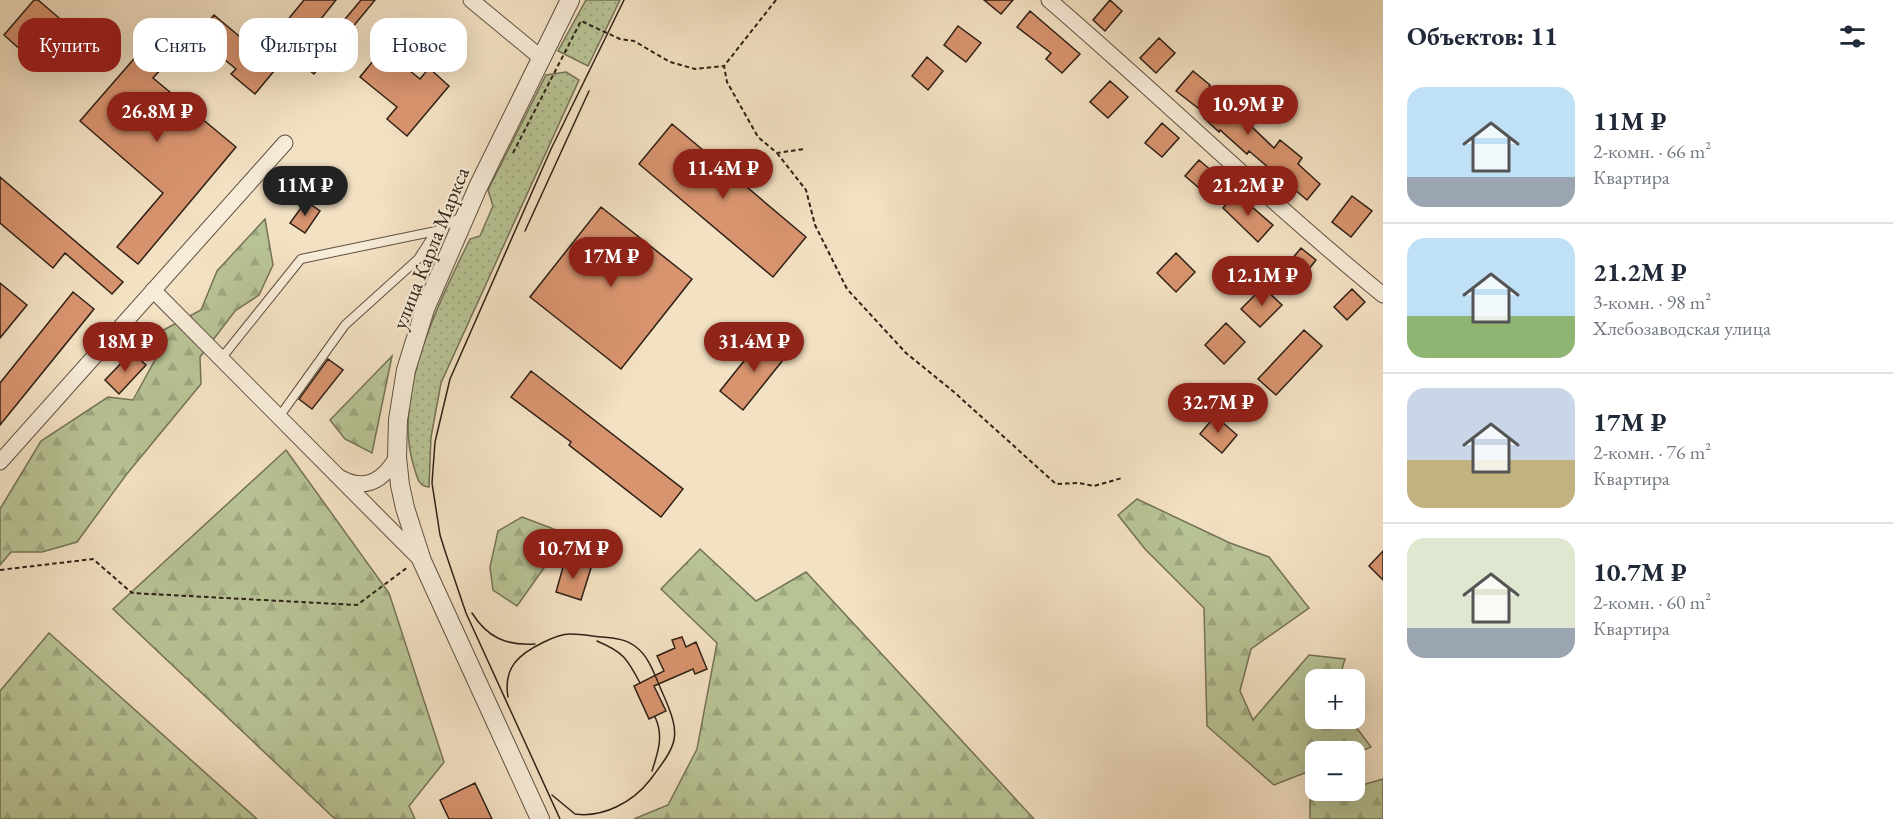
<!DOCTYPE html>
<html lang="ru">
<head>
<meta charset="utf-8">
<style>
	:root { --surface:#fff; --page:#f6f6f7; --text:#1f2937; --muted:#747a83; --line:#e0e1e3; --accent:#8f2418 }
	body { margin:0; font-family:"EB Garamond",serif; background:var(--page); color:var(--text); height:100vh; display:flex; flex-direction:column; font-size:22px; white-space:nowrap }
	* { box-sizing:border-box; margin:0 }
	p { font-size:20px; color:var(--muted) }
	.icon { flex:none; width:33px; height:33px; fill:none; stroke:currentColor; stroke-width:2; stroke-linecap:round; stroke-linejoin:round }
	.map { position:relative; flex:1; overflow:hidden }
	.details { display:flex; flex-direction:column; background:var(--surface); width:510px }
	.details>* { flex:none }
	.banner { position:absolute; left:18px; top:18px; width:570px; height:54px; display:flex; gap:12px }
	.tools { position:absolute; left:1305px; top:669px; display:grid; gap:12px }
	.tools a { display:grid; place-items:center; width:60px; height:60px; border-radius:12px; background:var(--surface); box-shadow:0 6px 24px #0002; font-size:30px }
	.price { position:absolute; translate:-50% -51px; padding:0 14px; border-radius:21px; background:var(--accent); color:#fff; font-size:20px; line-height:39px; filter:drop-shadow(0 2px 3px #0008) }
	.price::after { content:''; position:absolute; left:50%; top:36px; width:18px; height:14px; margin-left:-9px; background:inherit; clip-path:polygon(0 0,100% 0,50% 100%) }
	.price.on { background:#222; color:#fff }
	ul { padding:0; list-style:none }
	li { display:flex; align-items:center; gap:18px; height:150px; padding:0 24px }
	li+li { border-top:2px solid var(--line) }
	li span { display:grid; place-items:center; flex:none; width:168px; height:120px; border-radius:18px; color:#555 }
	li>.icon { margin-inline-start:auto }
	span .icon { width:72px; height:72px; fill:#fffc; stroke-width:1 }
	li b { font-size:26px }
	h2 { display:flex; justify-content:space-between; align-items:center; height:72px; padding:0 24px; font-size:26px }
	.tag { padding:0 21px; border-radius:18px; background:var(--surface); box-shadow:0 6px 24px #0002; font-size:21px; line-height:54px }
	.tag.on { background:var(--accent); color:#fff }
	main { display:flex; flex:1; min-height:0 }
	.map>svg:first-child { display:block }
	.grass { fill:url(#grass-dots); stroke:#747256; stroke-width:1.5 }
	.forest { fill:url(#forest-firs); stroke:#747256; stroke-width:1.5 }
	.building { fill:#d8946f; stroke:#2f2017; stroke-width:1.5 }
	.lines { fill:none; stroke-linecap:round; stroke-linejoin:round }
	.service-casing { stroke:#605042; stroke-width:10 }
	.minor-casing { stroke:#605042; stroke-width:17 }
	.tertiary-casing { stroke:#605042; stroke-width:20 }
	.path { stroke:#2f2017; stroke-width:2; stroke-dasharray:4.5 3; stroke-linecap:butt }
	.service { stroke:#f7ecd8; stroke-width:8 }
	.minor { stroke:#f7ecd8; stroke-width:15 }
	.tertiary { stroke:#f7ecd8; stroke-width:18 }
	.tram { stroke:#2f2017; stroke-width:1.5 }
	.labels { text-anchor:middle; dominant-baseline:central; stroke-width:4.5; stroke-linejoin:round; paint-order:stroke }
	.street-label { font-size:21px; fill:#2f2017; stroke:#f7ecd8 }
</style>
</head>
<body>
<main>
<div class="map">
<svg width="1383" height="819" viewBox="0 0 1383 819">
	<defs>
		<pattern id="grass-dots" width="8" height="8" patternUnits="userSpaceOnUse" patternTransform="scale(1.5)"><rect width="8" height="8" fill="#b8c395"/><path d="M2 2h.1M6 6h.1" fill="none" stroke="#9ea780" stroke-width="1.8" stroke-linecap="round"/></pattern>
		<pattern id="forest-firs" width="22" height="20" patternUnits="userSpaceOnUse" patternTransform="scale(1.5)"><rect width="22" height="20" fill="#b8c395"/><path d="M5 1l3.5 6h-7zM16 11l3.5 6h-7z" fill="#9ea780"/></pattern>
	</defs>
	<rect width="100%" height="100%" fill="#f3e1c3"/>
	<filter id="stains"><feTurbulence type="fractalNoise" baseFrequency=".00333" numOctaves="4"/><feColorMatrix values="0 0 0 0 .2 0 0 0 0 .09 0 0 0 0 .02 0 0 0 .5 -.17"/></filter>
	<radialGradient id="worn" r=".72"><stop offset=".6" stop-color="#630" stop-opacity="0"/><stop offset="1" stop-color="#630" stop-opacity=".3"/></radialGradient>
	<!-- grass -->
	<path class="grass" d="M 586,0 L 620,0 L 588,66 L 558,51 Z
		M 566,72 L 579,80 L 441,383 L 431,437 L 429,487 C 418,487 417,476 414,467 C 391,395 439,303 470,239 L 480,236 L 493,206 L 488,190 L 546,75 Z"/>
	<!-- forest -->
	<path class="forest" d="M 265,219 L 273,265 L 259,295 L 235,311 L 200,357 L 201,384 L 126,475 L 77,542 L 42,552 L 11,552 L 0,565 L 0,509 L 41,441 L 108,397 L 133,400 L 156,358 L 141,342 L 201,310 L 217,271 Z
		M 392,356 L 372,453 L 345,439 L 330,420 Z
		M 286,450 L 389,593 L 444,762 L 409,806 L 415,819 L 335,819 L 113,609 Z
		M 1137,499 L 1230,543 L 1269,557 L 1309,608 L 1251,649 L 1240,691 L 1253,720 L 1309,655 L 1345,659 L 1339,679 L 1316,680 L 1316,718 L 1350,719 L 1371,747 L 1355,754 L 1354,752 L 1316,752 L 1315,769 L 1274,785 L 1207,726 L 1204,608 L 1145,549 L 1118,515 Z
		M 522,517 L 559,531 L 561,544 L 517,606 L 493,590 L 490,567 L 498,531 Z
		M 700,549 L 756,601 L 806,572 L 1034,819 L 634,819 L 668,805 L 697,749 L 717,643 L 661,589 Z
		M 49,633 L 257,819 L 0,819 L 0,691 Z
		M 1383,779 L 1383,819 L 1310,819 L 1310,800 L 1343,791 L 1354,790 L 1355,787 Z"/>
	<!-- building -->
	<path class="building" d="M 34,0 L 38,0 L 65,23 L 33,61 L 4,35 Z
		M 304,0 L 336,0 L 297,49 L 277,33 Z
		M 361,0 L 375,0 L 314,74 L 305,67 Z
		M 984,0 L 1013,0 L 1001,14 Z
		M 1110,0 L 1122,11 L 1105,31 L 1093,20 Z
		M 1030,11 L 1080,54 L 1062,73 L 1046,59 L 1051,53 L 1017,27 Z
		M 214,15 L 245,41 L 242,44 L 274,71 L 255,94 L 231,74 L 236,69 L 196,36 Z
		M 958,26 L 981,43 L 966,62 L 944,45 Z
		M 152,38 L 173,56 L 153,78 L 236,147 L 138,264 L 117,247 L 163,193 L 80,121 Z
		M 1159,38 L 1175,53 L 1156,73 L 1140,58 Z
		M 383,49 L 420,79 L 429,68 L 449,86 L 407,136 L 387,119 L 397,107 L 360,77 Z
		M 927,57 L 943,71 L 928,90 L 912,76 Z
		M 1193,71 L 1210,85 L 1209,86 L 1274,148 L 1280,140 L 1302,158 L 1298,164 L 1320,184 L 1307,200 L 1249,151 L 1247,154 L 1220,130 L 1219,132 L 1204,118 L 1207,115 L 1176,91 Z
		M 1110,81 L 1128,97 L 1108,118 L 1090,102 Z
		M 1162,123 L 1179,138 L 1162,157 L 1145,143 Z
		M 672,124 L 806,237 L 773,277 L 639,164 Z
		M 1199,160 L 1213,172 L 1199,188 L 1185,176 Z
		M 0,177 L 123,282 L 112,294 L 65,253 L 53,268 L 0,223 Z
		M 1236,193 L 1273,225 L 1258,242 L 1223,208 Z
		M 1352,196 L 1372,211 L 1351,237 L 1332,222 Z
		M 306,201 L 320,211 L 305,233 L 290,223 Z
		M 601,207 L 692,279 L 621,369 L 530,297 Z
		M 1301,248 L 1316,260 L 1301,279 L 1286,266 Z
		M 1176,253 L 1195,272 L 1176,292 L 1157,273 Z
		M 0,283 L 27,305 L 0,338 Z
		M 1263,287 L 1282,305 L 1260,327 L 1241,309 Z
		M 1352,289 L 1365,302 L 1347,320 L 1334,307 Z
		M 73,292 L 94,309 L 0,425 L 0,383 Z
		M 1226,323 L 1245,342 L 1224,364 L 1205,345 Z
		M 1304,330 L 1322,346 L 1276,395 L 1258,379 Z
		M 764,336 L 787,355 L 743,410 L 720,391 Z
		M 132,352 L 146,365 L 119,394 L 105,380 Z
		M 328,359 L 343,370 L 312,409 L 299,399 Z
		M 531,371 L 683,489 L 661,517 L 569,445 L 571,442 L 511,397 Z
		M 1215,416 L 1237,435 L 1222,453 L 1200,434 Z
		M 1383,551 L 1383,580 L 1369,566 Z
		M 565,560 L 591,568 L 581,600 L 556,592 Z
		M 682,637 L 686,647 L 696,642 L 707,669 L 695,674 L 693,669 L 654,686 L 666,711 L 649,719 L 634,686 L 664,671 L 657,656 L 675,648 L 672,640 Z
		M 475,783 L 492,819 L 449,819 L 440,800 Z"/>
	<g class="lines">
		<defs>
			<path id="service" d="M 220,360 L 301,259 L 436,231 L 461,217
				M 279,417 L 345,325 L 418,259 L 436,231"/>
			<path id="minor" d="M 471,0 L 540,57
				M 1049,0 C 1162,97 1268,201 1383,295
				M 153,290 L 422,561
				M 0,462 L 285,143
				M 341,478 C 367,492 384,479 397,457"/>
			<path id="tertiary" d="M 540,819 L 422,561 L 405,508 L 400,485 L 397,457 L 398,420 L 406,370 L 425,309 L 478,187 L 570,0"/>
		</defs>
		<!-- service casing -->
		<use href="#service" class="service-casing"/>
		<!-- minor casing -->
		<use href="#minor" class="minor-casing"/>
		<!-- tertiary casing -->
		<use href="#tertiary" class="tertiary-casing"/>
		<!-- path -->
		<path class="path" d="M 776,0 L 724,66 L 727,82 L 758,137 L 777,153 L 804,149
			M 513,153 L 581,21 L 620,39 L 634,41 L 670,62 L 695,69 L 724,66
			M 777,153 L 806,190 L 815,225 L 847,289 L 906,353 L 954,392 L 1056,484 L 1079,483 L 1094,486 L 1122,478
			M 0,570 L 93,559 L 132,593 L 357,605 L 408,567"/>
		<!-- service -->
		<use href="#service" class="service"/>
		<!-- minor -->
		<use href="#minor" class="minor"/>
		<!-- tertiary -->
		<use href="#tertiary" class="tertiary"/>
		<!-- tram -->
		<path class="tram" d="M 525,231 L 589,91
			M 472,613 C 487,637 506,646 535,644
			M 597,641 C 623,652 627,658 640,683
			M 508,697 C 503,667 519,654 544,642 C 552,638 561,634 570,634 C 581,634 592,636 602,637 C 614,638 626,639 636,647 C 650,657 656,679 663,694 C 682,737 678,743 650,780 C 633,802 603,818 575,814 L 552,795
			M 652,771 C 658,752 664,736 655,717
			M 560,819 L 466,613 L 446,554 L 440,535 L 432,483 L 435,442 L 450,379 L 551,149 L 624,0"/>
	</g>
	<g class="labels">
		<!-- street labels -->
		<g class="street-label">
			<text transform="translate(430 248) rotate(-68)">улица Карла Маркса</text>
		</g>
	</g>
	<rect width="100%" height="100%" filter="url(#stains)"/>
	<rect width="100%" height="100%" fill="url(#worn)"/>
</svg>
<div class="tools">
<a>+</a>
<a>−</a>
</div>
<b class="price" style="left:1248px;top:136px">10.9M ₽</b>
<b class="price" style="left:157px;top:143px">26.8M ₽</b>
<b class="price" style="left:723px;top:200px">11.4M ₽</b>
<b class="price on" style="left:305px;top:217px">11M ₽</b>
<b class="price" style="left:1248px;top:217px">21.2M ₽</b>
<b class="price" style="left:611px;top:288px">17M ₽</b>
<b class="price" style="left:1262px;top:307px">12.1M ₽</b>
<b class="price" style="left:125px;top:373px">18M ₽</b>
<b class="price" style="left:754px;top:373px">31.4M ₽</b>
<b class="price" style="left:1218px;top:434px">32.7M ₽</b>
<b class="price" style="left:573px;top:580px">10.7M ₽</b>
<div class="banner">
<a class="tag on">Купить</a>
<a class="tag">Снять</a>
<a class="tag">Фильтры</a>
<a class="tag">Новое</a>
</div>
</div>
<section class="details">
<h2>Объектов: 11<svg class="icon" aria-label="filters" viewBox="0 0 24 24"><path d="M4 7h16M4 17h16"/><circle cx="9" cy="7" r="2"/><circle cx="15" cy="17" r="2"/></svg></h2>
<ul>
<li><span style="background:linear-gradient(#bfe0f5 75%,#9aa5b1 0)"><svg class="icon" aria-label="home" viewBox="0 0 24 24"><path d="M3 11l9-7 9 7M6 9v11h12V9"/></svg></span><div><b>11M ₽</b><p>2-комн. · 66 m²</p><p>Квартира</p></div></li>
<li><span style="background:linear-gradient(#bfe0f5 65%,#8fb573 0)"><svg class="icon" aria-label="home" viewBox="0 0 24 24"><path d="M3 11l9-7 9 7M6 9v11h12V9"/></svg></span><div><b>21.2M ₽</b><p>3-комн. · 98 m²</p><p>Хлебозаводская улица</p></div></li>
<li><span style="background:linear-gradient(#c9d6e8 60%,#c2b280 0)"><svg class="icon" aria-label="home" viewBox="0 0 24 24"><path d="M3 11l9-7 9 7M6 9v11h12V9"/></svg></span><div><b>17M ₽</b><p>2-комн. · 76 m²</p><p>Квартира</p></div></li>
<li><span style="background:linear-gradient(#dfe7d0 75%,#9aa5b1 0)"><svg class="icon" aria-label="home" viewBox="0 0 24 24"><path d="M3 11l9-7 9 7M6 9v11h12V9"/></svg></span><div><b>10.7M ₽</b><p>2-комн. · 60 m²</p><p>Квартира</p></div></li>
</ul>
</section>
</main>
</body>
</html>
